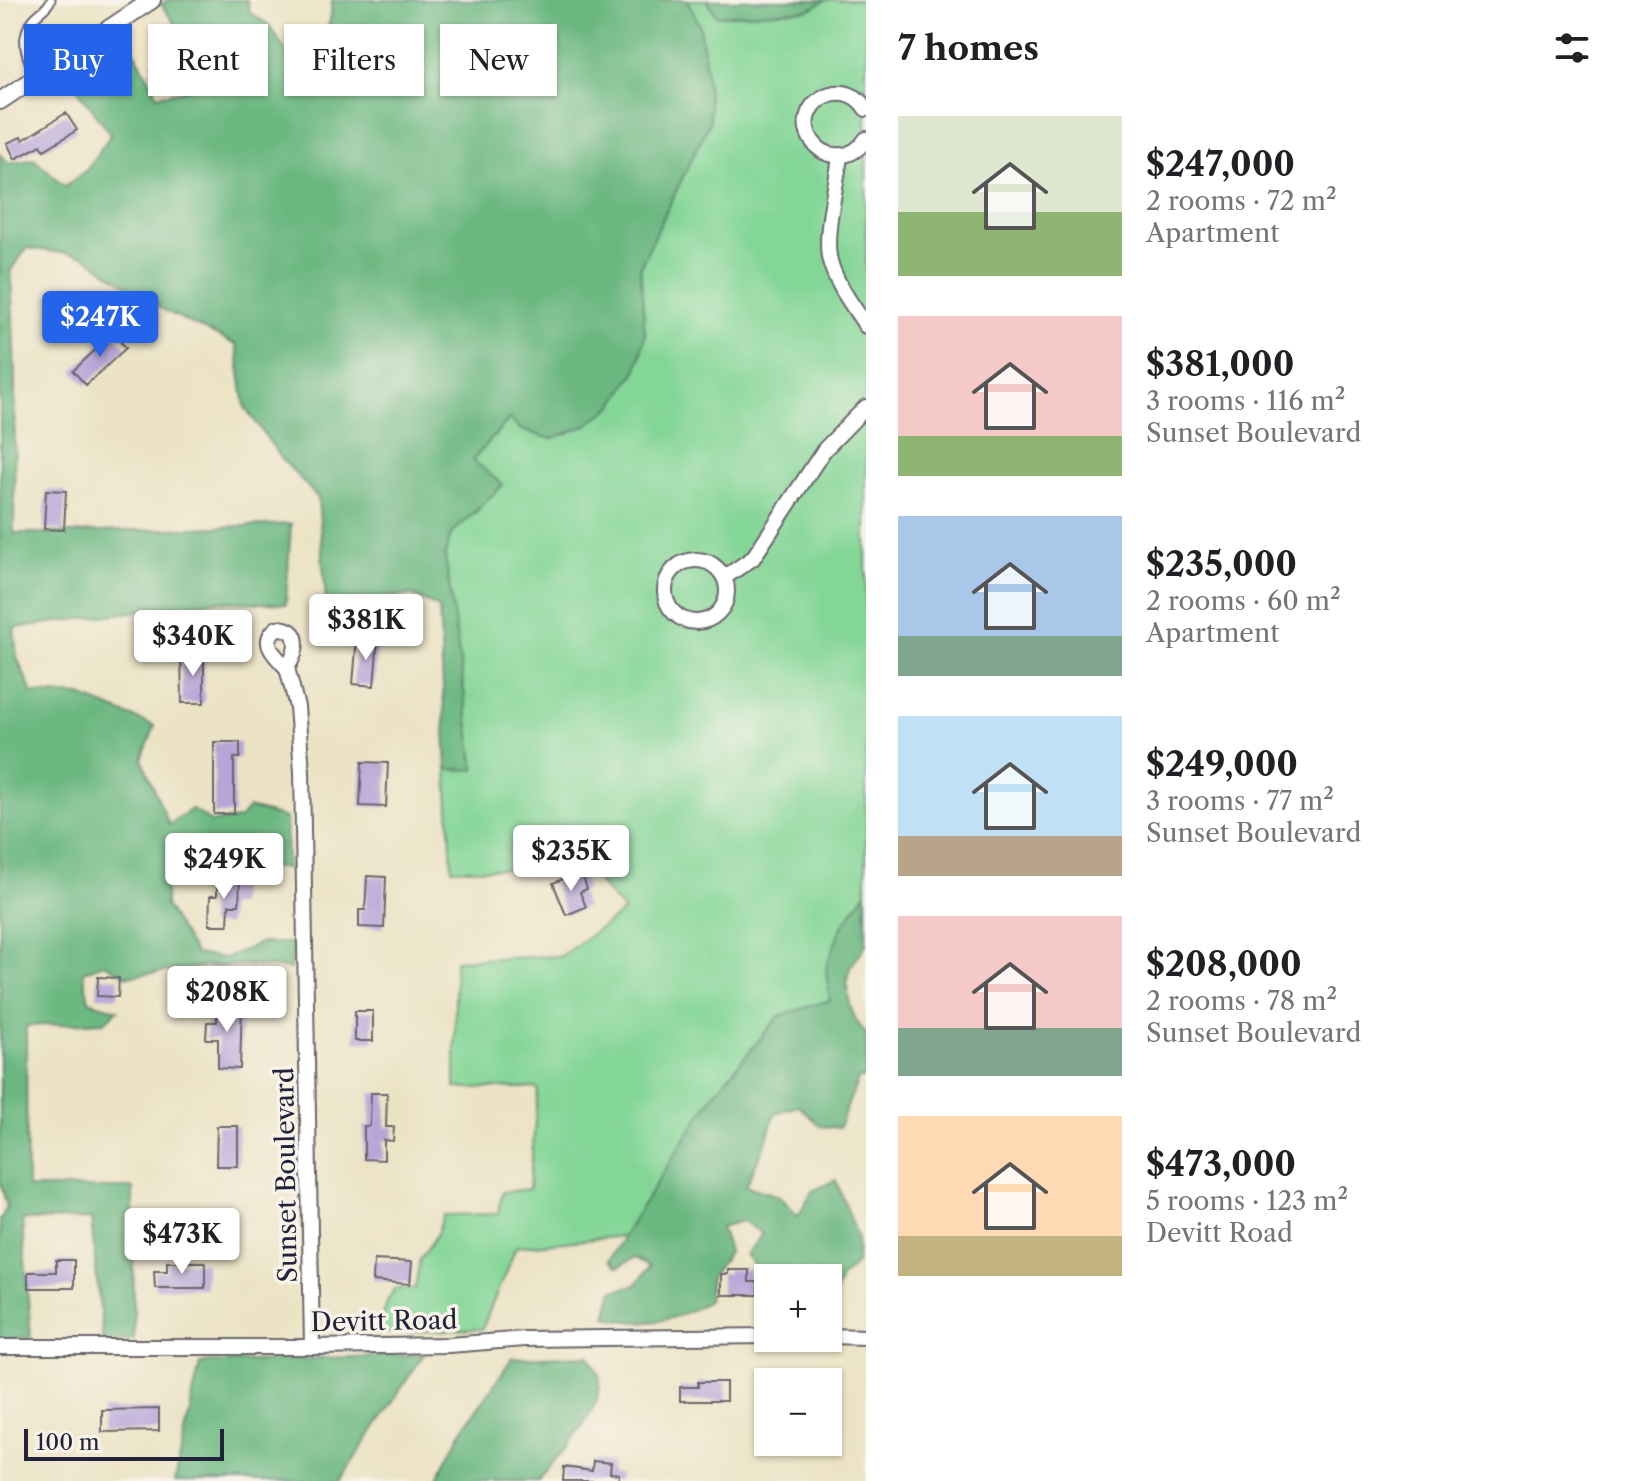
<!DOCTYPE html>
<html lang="en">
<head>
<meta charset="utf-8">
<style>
	:root { --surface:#fff; --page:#f6f6f6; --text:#202124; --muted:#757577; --accent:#2563eb }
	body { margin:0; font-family:"Libre Caslon Text",serif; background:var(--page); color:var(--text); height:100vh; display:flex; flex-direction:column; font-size:30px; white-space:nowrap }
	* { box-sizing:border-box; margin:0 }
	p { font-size:26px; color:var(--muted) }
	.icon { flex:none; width:44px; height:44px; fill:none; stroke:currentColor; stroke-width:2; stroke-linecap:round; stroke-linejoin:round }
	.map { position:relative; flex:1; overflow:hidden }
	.side { display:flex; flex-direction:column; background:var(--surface); width:760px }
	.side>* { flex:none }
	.top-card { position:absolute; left:24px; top:24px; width:722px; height:72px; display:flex; gap:16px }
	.buttons { position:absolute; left:754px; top:1264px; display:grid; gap:16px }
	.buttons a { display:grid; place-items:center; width:88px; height:88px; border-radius:0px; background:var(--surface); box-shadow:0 2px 6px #0004; font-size:40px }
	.scale { position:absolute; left:24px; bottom:20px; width:200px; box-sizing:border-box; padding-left:8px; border:4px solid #22223b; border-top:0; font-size:22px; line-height:28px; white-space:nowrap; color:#22223b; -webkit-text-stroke:6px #f7f3e8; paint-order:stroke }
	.price { position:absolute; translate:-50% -68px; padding:0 18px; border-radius:8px; background:#fff; color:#222; font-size:26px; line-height:52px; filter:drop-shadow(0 2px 4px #0008) }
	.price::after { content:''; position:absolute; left:50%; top:48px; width:24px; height:18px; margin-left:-12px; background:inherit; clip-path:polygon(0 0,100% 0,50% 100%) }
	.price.on { background:var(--accent); color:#fff }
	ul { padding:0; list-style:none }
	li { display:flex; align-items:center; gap:24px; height:200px; padding:0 32px }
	li span { display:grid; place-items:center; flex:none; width:224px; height:160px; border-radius:0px; color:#555 }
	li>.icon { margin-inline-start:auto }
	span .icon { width:96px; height:96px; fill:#fffc; stroke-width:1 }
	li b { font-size:34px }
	h2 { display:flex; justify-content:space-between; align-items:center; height:96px; padding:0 32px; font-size:34px }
	.pill { padding:0 28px; border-radius:0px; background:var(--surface); box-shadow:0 2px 6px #0004; font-size:28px; line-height:72px }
	.pill.on { background:var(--accent); color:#fff }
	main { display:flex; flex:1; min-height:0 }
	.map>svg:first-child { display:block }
	.green { fill:#84d697; stroke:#537c69; stroke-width:2 }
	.forest { fill:#6bb780; stroke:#466c5e; stroke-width:2 }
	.building { fill:#b7a5d8 }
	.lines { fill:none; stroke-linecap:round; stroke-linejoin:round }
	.service-casing { stroke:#69666b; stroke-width:11 }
	.minor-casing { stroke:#69666b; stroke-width:18 }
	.tertiary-casing { stroke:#69666b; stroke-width:20 }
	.service { stroke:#fff; stroke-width:7 }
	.minor { stroke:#fff; stroke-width:14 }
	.tertiary { stroke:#fff; stroke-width:16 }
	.labels { text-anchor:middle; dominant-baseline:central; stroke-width:7; stroke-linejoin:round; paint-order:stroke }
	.street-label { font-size:26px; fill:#22223b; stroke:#f7f3e8 }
</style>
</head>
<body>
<main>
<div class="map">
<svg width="866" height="1481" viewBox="0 0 866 1481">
	<rect width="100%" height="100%" fill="#f7f3e8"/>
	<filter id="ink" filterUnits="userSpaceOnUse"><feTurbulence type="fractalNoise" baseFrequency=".0125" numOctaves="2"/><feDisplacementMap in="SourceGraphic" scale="16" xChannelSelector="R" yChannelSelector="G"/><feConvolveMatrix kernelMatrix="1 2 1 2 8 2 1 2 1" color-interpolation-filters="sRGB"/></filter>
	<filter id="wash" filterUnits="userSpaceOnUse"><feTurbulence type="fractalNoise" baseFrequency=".006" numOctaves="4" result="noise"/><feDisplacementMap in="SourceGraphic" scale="32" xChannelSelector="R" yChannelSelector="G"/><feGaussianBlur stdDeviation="1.8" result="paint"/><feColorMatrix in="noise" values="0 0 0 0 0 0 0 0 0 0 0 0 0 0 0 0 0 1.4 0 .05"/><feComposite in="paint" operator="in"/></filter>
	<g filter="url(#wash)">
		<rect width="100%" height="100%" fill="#ece3c5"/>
		<!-- green -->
		<path class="green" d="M 687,0 L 707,0 L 717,16 L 808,10 L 826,0 L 866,0 L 866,892 L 841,928 L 830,1001 L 779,1016 L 713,1095 L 623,1236 L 516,1247 L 482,1329 L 377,1333 L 388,1299 L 395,1289 L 415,1289 L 420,1259 L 436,1236 L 444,1215 L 498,1214 L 502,1192 L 529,1189 L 538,1088 L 455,1088 L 455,960 L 561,956 L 624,911 L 587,869 L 452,869 L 447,769 L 475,769 L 445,555 L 451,534 L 479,509 L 473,460 L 509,419 L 645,336 L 640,267 L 709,122 L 700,25 Z"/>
		<!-- forest -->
		<path class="forest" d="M 167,0 L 247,0 L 250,13 L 268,24 L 292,59 L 324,44 L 331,15 L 332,0 L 687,0 L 700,25 L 707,75 L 709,122 L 640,267 L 645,336 L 637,369 L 613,406 L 585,426 L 552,439 L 521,430 L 509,419 L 473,460 L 503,485 L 451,534 L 445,555 L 475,770 L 447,769 L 439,608 L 412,595 L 326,602 L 318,498 L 281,458 L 245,407 L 236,345 L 165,311 L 84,256 L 27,248 L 11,270 L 15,374 L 14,533 L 73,533 L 291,524 L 286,604 L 213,601 L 14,628 L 17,657 L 32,693 L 81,696 L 155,726 L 142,759 L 169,825 L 192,809 L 211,822 L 240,819 L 249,808 L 286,818 L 287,868 L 225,866 L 166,859 L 165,905 L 195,954 L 225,958 L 260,943 L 294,943 L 290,969 L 247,965 L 204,967 L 127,976 L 104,964 L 83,972 L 89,1001 L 118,1010 L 104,1022 L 26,1026 L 27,1188 L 133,1188 L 134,1340 L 103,1341 L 91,1219 L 22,1220 L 31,1337 L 0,1339 L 0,1220 L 7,1207 L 0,1181 L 0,154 L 9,163 L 34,158 L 65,186 L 86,170 L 111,134 L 80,92 L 71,67 L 122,28 L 158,95 L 188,89 L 204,66 L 161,4 Z
			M 707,0 L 826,0 L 808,10 L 717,16 Z
			M 866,892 C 866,909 866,926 866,942 C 865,952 854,959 850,968 C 843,986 851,1021 866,1032 L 866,1077 L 858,1079 L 839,1128 L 820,1126 L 799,1106 L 775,1113 L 766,1143 L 746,1186 L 779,1196 L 798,1216 L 812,1191 L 836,1180 L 858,1238 L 857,1263 L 842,1276 L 830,1308 L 828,1278 L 768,1278 L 767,1322 C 766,1296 763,1275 746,1255 L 762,1234 L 743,1221 L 721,1227 L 729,1251 L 711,1277 L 708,1301 C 672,1322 647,1328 606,1316 L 613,1290 L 636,1285 L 650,1266 L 635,1258 L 618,1267 L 609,1260 L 623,1236 L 713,1095 L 779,1016 L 830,1000 L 826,968 L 841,928 Z
			M 424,1354 L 340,1481 L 175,1481 L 200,1363 Z
			M 589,1355 C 593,1362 599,1371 600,1379 C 602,1413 559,1455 538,1481 L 436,1481 L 461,1433 L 512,1358 Z"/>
		<g id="blocks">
			<!-- building -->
			<path class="building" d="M 188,51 L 196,67 L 185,72 L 189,80 L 179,86 L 175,78 L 158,86 L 150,70 Z
				M 66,113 L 77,130 L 44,150 L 41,145 L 15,159 L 7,143 L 21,137 L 23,140 Z
				M 113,333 L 126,348 L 86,385 L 73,371 Z
				M 46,490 L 66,491 L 64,530 L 44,529 Z
				M 357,637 L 378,639 L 374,686 L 353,684 Z
				M 181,654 L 204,654 L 204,703 L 182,703 Z
				M 214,742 L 240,742 L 240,758 L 234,758 L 234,814 L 214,814 Z
				M 362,762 L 388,763 L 386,807 L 360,806 Z
				M 581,872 L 587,889 L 580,892 L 586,907 L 566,915 L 553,883 Z
				M 367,876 L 386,877 L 384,928 L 359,927 L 359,910 L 365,910 Z
				M 217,878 L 240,878 L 239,905 L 229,905 L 228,925 L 209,925 L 210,896 L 217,896 Z
				M 98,977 L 119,978 L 118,997 L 97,996 Z
				M 218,1002 L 242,1003 L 240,1069 L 218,1068 L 218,1039 L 206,1039 L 207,1022 L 217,1022 Z
				M 355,1011 L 373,1011 L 373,1041 L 355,1041 Z
				M 371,1093 L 387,1093 L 386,1127 L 394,1127 L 393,1141 L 384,1140 L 384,1160 L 364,1159 L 364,1126 L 370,1126 Z
				M 217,1126 L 238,1126 L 238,1166 L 216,1166 Z
				M 56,1260 L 74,1260 L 74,1288 L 28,1288 L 28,1272 L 56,1272 Z
				M 374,1260 L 412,1262 L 410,1284 L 373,1281 Z
				M 167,1262 L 205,1262 L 205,1288 L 155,1288 L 154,1271 L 167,1271 Z
				M 728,1270 L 749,1270 L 749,1282 L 758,1282 L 758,1295 L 721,1295 L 721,1274 L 728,1274 Z
				M 784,1371 L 830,1374 L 829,1382 L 783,1382 Z
				M 698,1382 L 726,1382 L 726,1401 L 680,1401 L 680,1387 L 698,1387 Z
				M 159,1409 L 159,1431 L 102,1432 L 102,1410 Z
				M 593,1461 L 611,1463 L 610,1473 L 619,1474 L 618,1481 L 563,1481 L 564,1467 L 592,1471 Z"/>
		</g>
	</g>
	<g filter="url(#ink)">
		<use href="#blocks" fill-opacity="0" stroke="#69666b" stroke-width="2"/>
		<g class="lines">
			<defs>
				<path id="service" d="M 35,77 C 27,58 17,38 33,19 C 39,12 47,9 51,0"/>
				<path id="minor" d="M 866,109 C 842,71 788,107 813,142 C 818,149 825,154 834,155 C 848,157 859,150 866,139
					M 840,156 C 837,184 823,235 830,261 C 836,284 853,306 866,326
					M665 591a31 31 0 1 1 62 0a31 31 0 1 1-62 0Z
					M 725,577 L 753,558 L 824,450 L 866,407
					M 277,628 C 304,628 297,652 287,668 C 275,656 259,642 277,628 Z
					M 287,668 L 297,707 L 302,771 L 312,1347
					M 828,1336 L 866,1337
					M 0,1347 L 312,1347 L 449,1345 L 525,1339 L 768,1336"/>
				<path id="tertiary" d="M 0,101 L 152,0"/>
			</defs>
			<!-- service casing -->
			<use href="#service" class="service-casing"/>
			<!-- minor casing -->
			<use href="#minor" class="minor-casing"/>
			<!-- tertiary casing -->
			<use href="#tertiary" class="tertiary-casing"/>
			<!-- service -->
			<use href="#service" class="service"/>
			<!-- minor -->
			<use href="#minor" class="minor"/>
			<!-- tertiary -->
			<use href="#tertiary" class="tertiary"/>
		</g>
	</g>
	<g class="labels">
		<!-- street labels -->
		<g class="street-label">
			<text transform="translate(286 1175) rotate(-91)">Sunset Boulevard</text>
			<text transform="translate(384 1321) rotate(-1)">Devitt Road</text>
		</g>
	</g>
</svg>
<div class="buttons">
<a>+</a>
<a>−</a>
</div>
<div class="scale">100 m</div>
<b class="price on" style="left:100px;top:359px">$247K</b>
<b class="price" style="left:366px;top:662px">$381K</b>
<b class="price" style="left:193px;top:678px">$340K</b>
<b class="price" style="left:571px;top:893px">$235K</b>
<b class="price" style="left:224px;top:901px">$249K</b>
<b class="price" style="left:227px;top:1034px">$208K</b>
<b class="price" style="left:182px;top:1276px">$473K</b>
<div class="top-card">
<a class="pill on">Buy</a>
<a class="pill">Rent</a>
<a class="pill">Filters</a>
<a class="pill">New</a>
</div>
</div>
<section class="side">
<h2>7 homes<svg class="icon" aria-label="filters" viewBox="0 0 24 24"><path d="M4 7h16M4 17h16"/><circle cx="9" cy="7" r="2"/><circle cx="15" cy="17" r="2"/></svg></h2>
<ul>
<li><span style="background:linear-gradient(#dfe7d0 60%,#8fb573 0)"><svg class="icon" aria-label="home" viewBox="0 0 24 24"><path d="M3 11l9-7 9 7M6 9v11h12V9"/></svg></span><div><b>$247,000</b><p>2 rooms · 72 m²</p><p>Apartment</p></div></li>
<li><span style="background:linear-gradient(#f6c9c9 75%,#8fb573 0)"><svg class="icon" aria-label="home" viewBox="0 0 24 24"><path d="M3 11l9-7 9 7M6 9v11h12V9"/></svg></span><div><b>$381,000</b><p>3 rooms · 116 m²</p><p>Sunset Boulevard</p></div></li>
<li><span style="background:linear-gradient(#a9c7e8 75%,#7fa58c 0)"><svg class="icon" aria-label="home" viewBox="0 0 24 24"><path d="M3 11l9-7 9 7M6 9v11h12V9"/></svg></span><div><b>$235,000</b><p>2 rooms · 60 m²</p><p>Apartment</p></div></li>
<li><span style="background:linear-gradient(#bfe0f5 75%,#b9a48a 0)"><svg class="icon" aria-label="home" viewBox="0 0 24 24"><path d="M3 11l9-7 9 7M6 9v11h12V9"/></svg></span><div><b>$249,000</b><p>3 rooms · 77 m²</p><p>Sunset Boulevard</p></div></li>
<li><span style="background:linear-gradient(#f6c9c9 70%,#7fa58c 0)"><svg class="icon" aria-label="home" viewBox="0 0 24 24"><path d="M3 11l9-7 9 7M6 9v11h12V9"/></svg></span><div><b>$208,000</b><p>2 rooms · 78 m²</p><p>Sunset Boulevard</p></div></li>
<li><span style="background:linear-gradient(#ffd9b3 75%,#c2b280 0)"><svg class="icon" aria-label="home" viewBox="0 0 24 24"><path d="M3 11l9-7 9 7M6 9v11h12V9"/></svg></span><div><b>$473,000</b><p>5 rooms · 123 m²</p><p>Devitt Road</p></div></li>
</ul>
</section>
</main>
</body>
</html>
